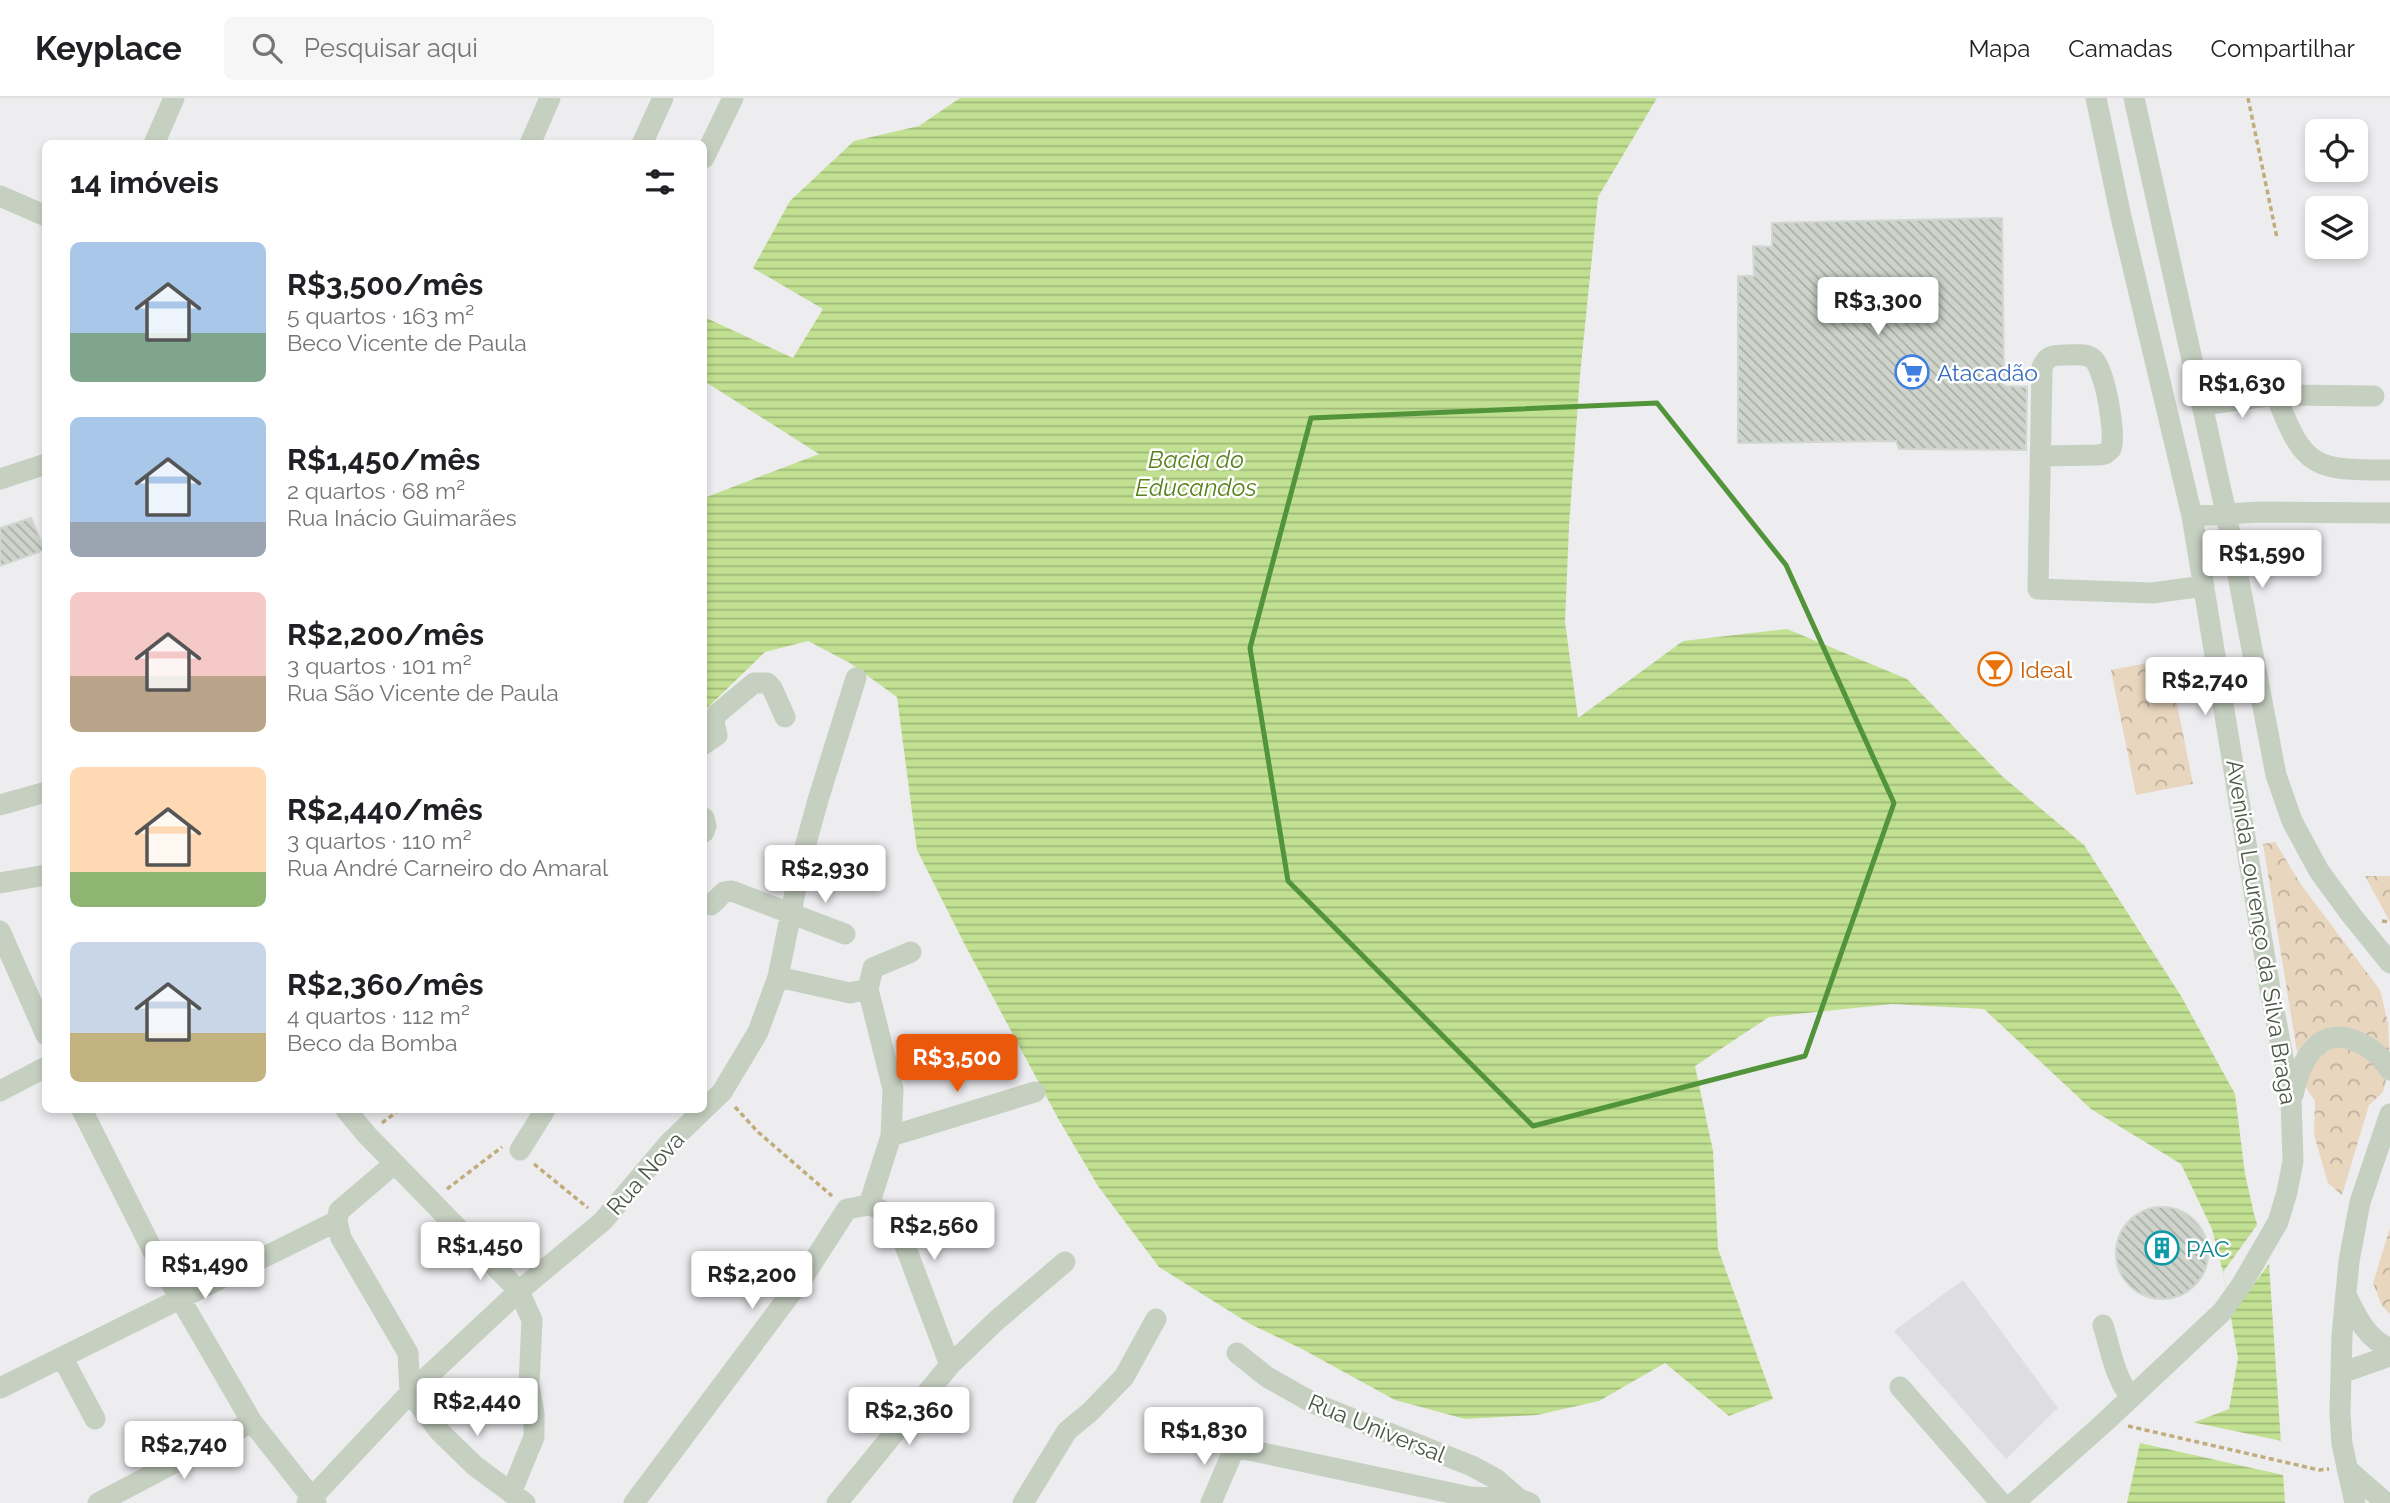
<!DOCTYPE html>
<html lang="pt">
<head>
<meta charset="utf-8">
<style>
	:root { --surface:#fff; --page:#f6f6f6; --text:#202124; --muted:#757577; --line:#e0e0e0; --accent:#ea580c }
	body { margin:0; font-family:Raleway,sans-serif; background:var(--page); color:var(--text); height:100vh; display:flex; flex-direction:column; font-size:26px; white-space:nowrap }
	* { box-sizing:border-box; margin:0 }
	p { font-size:23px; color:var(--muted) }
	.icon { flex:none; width:38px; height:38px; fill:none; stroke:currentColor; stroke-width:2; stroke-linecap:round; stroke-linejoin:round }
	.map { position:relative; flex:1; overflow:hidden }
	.side { position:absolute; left:42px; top:42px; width:665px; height:973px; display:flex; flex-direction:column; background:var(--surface); border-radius:10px; box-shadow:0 4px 10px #0003 }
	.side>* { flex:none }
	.buttons { position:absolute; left:2305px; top:21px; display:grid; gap:14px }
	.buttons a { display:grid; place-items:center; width:63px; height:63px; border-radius:10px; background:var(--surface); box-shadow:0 4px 10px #0003; font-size:35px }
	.price { position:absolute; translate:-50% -60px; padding:0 16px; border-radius:7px; background:#fff; color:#222; font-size:23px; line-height:46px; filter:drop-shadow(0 2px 4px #0008) }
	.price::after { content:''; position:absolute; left:50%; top:42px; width:21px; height:16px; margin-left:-10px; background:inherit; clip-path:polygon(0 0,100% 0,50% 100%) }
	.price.on { background:var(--accent); color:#fff }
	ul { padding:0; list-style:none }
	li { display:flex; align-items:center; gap:21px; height:175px; padding:0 28px }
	li span { display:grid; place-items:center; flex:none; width:196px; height:140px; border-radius:10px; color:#555 }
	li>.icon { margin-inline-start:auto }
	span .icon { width:84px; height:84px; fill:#fffc; stroke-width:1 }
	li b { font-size:30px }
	h2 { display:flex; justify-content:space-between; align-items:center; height:84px; padding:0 28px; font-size:30px }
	header { display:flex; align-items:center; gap:42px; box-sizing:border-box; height:98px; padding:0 35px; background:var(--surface); border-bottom:2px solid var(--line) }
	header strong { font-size:33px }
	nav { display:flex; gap:38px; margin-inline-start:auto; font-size:24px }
	.search { width:490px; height:63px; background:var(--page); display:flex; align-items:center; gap:18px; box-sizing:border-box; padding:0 24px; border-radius:10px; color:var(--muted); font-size:26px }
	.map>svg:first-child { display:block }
	.education { fill:#dedde0 }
	.park { fill:url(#park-crowns) }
	.water { fill:url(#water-rules) }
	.pier { fill:#edecef }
	.building { fill:url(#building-back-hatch); stroke:#d2d7d1; stroke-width:2 }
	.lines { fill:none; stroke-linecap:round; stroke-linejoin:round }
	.path { stroke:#c1ac7c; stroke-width:3.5; stroke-dasharray:5 3.5; stroke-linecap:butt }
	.minor { stroke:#c6d0c1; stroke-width:21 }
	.marked { fill:none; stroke:#51943a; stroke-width:5; stroke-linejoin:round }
	.labels { text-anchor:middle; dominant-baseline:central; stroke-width:5; stroke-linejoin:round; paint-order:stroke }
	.shop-label { font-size:23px; fill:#366cbe; stroke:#fff; text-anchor:start }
	.food-label { font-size:23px; fill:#c56008; stroke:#fff; text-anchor:start }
	.street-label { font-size:23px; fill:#4d5747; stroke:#fff }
	.culture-label { font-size:23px; fill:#0d838f; stroke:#fff; text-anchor:start }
	.water-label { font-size:24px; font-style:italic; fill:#58801b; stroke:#fff }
</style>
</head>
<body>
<header>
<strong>Keyplace</strong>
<div class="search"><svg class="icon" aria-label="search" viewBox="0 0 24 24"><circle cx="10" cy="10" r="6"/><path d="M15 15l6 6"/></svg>Pesquisar aqui</div>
<nav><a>Mapa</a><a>Camadas</a><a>Compartilhar</a></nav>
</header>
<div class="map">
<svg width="2390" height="1405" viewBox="0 0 2390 1405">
	<defs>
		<pattern id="park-crowns" width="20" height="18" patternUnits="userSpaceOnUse" patternTransform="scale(1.75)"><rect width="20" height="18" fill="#e8d6bf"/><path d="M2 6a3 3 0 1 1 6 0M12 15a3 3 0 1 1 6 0" fill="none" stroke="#beb09d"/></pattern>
		<pattern id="water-rules" width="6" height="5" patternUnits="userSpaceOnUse" patternTransform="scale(1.75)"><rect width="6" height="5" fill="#c1e091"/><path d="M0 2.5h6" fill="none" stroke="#9fb878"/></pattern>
		<pattern id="building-back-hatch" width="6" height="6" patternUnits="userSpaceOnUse" patternTransform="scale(1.75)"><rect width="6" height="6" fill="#ced4cc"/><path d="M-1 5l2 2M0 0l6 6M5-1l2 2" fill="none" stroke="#a9afa7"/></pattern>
	</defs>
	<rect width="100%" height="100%" fill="#edecef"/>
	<!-- education -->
	<path class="education" d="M 1963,1182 L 2058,1310 L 2006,1361 L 1894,1233 Z"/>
	<!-- park -->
	<path class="park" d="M 2168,561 L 2193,686 L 2136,697 L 2111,572 Z
		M 2275,744 L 2302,788 L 2380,892 L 2388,925 L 2390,965 L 2383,994 L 2369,1007 L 2342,1097 L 2328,1085 L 2314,1037 L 2315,1003 L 2302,984 L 2263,746 Z
		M 2365,778 L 2390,778 L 2390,824 Z
		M 2390,1130 L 2390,1216 L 2382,1208 L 2373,1185 Z"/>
	<!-- water -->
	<path class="water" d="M 960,0 L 1657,0 L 1598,99 L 1580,277 L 1569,428 L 1565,524 L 1578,620 L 1683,543 L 1787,531 L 1907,581 L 2003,679 L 2084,747 L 2181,898 L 2235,996 L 2245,1076 L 2254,1116 L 2269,1166 L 2285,1405 L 2127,1405 L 2140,1345 L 2229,1311 L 2238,1260 L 2223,1174 L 2212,1131 L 2181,1066 L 2091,1011 L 1984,911 L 1892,906 L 1769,919 L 1695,968 L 1713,1053 L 1718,1151 L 1773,1301 L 1729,1318 L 1665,1265 L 1599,1303 L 1537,1317 L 1465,1321 L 1395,1302 L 1302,1251 L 1250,1226 L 1159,1169 L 1098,1088 L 1059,1022 L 965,847 L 917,752 L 897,599 L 850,565 L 808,543 L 765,554 L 704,613 L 704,400 L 819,356 L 704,283 L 704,219 L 793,260 L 823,211 L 753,170 L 790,103 L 854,43 L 919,28 Z"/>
	<!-- pier -->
	<path class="pier" d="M 2260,1123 L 2267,1147 L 2269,1166 L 2231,1217 L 2223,1174 Z
		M 2192,1324 L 2282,1343 L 2283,1377 L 2140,1345 Z"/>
	<!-- building -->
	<path class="building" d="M 2002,120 L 2004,288 L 2027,289 L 2026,352 L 1899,351 L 1896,343 L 1738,345 L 1738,178 L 1754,178 L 1753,148 L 1772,149 L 1772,125 Z
		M 31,420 L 45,452 L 0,468 L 0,430 Z
		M2116 1155a46 46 0 1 1 92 0a46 46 0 1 1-92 0Z"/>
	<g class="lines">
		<!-- path -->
		<path class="path" d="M 2248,0 L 2277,140
			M 2382,823 L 2390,824
			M 735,1009 L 758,1034 L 832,1098
			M 382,1025 L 399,1012
			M 534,1066 L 588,1110
			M 447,1091 L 502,1049
			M 2128,1328 L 2319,1372 L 2329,1371"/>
		<!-- minor -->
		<path class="minor" d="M 2134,0 L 2226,415 L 2276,677 L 2292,723 L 2319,773 L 2352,818 L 2390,865
			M 154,46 L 174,0
			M 530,46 L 550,0
			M 642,46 L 663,0
			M 704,60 L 733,0
			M 0,98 L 46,118
			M 2276,297 C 2304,371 2314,372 2390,372
			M 2202,307 L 2276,297 L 2374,298
			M 2042,358 L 2098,357 L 2105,356 L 2111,351 C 2116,336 2105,269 2092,260 C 2084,255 2073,257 2064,257 C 2053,257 2047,258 2042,269 L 2038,491 L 2152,495 L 2204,488
			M 0,381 L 46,366
			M 2192,418 L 2260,414 L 2390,415
			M 704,646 L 717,637 L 714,624 L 717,616 L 754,585 L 767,585 L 772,590 L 785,619
			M 0,707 L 46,694
			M 704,720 L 706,728 L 704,734
			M 0,785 L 46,777
			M 704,805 L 711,807 L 724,794 L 732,793 L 845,836
			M 0,833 L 46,937
			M 778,879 L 850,895 L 868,891
			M 0,993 L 46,969
			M 2293,997 C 2301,961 2320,923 2362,946 C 2374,952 2383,960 2390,972
			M 82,1012 L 156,1159 L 252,1324 L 316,1405
			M 346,1012 L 367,1037 L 519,1193 L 532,1222 L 529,1287 L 534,1315 L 534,1339 L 511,1395
			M 891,1038 L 1035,994
			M 520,1052 L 545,1012
			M 869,1107 C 886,1112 893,1121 901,1137 L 950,1267
			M 337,1123 L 341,1140 L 408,1255 L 410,1295
			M 2346,1197 C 2356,1217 2367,1242 2390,1250
			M 2103,1227 C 2111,1253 2114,1277 2131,1300
			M 1237,1255 L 1267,1279 L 1313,1305 L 1472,1368 L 1496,1381 L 1519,1401
			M 62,1259 L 95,1321
			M 2341,1275 L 2390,1258
			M 1900,1289 L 2001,1405
			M 0,1290 L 337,1123 L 339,1113 L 394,1066
			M 410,1295 L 439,1333 L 475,1368 L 525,1405
			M 1208,1340 L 1235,1349 L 1470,1399 L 1519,1401 L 1530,1405
			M 2347,1371 L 2386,1405
			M 98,1405 L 252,1324
			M 307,1405 L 410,1295 L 519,1193 L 603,1123 L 669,1045 L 722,994 L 758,934 L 778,879 L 802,760 L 818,702 L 856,580
			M 634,1405 L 804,1178 L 847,1111 L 869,1107 L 891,1038 L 893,991 L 868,891 L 873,870 L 911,854
			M 837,1405 L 950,1267 L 997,1222 L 1065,1164
			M 1023,1405 L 1067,1333 L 1090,1314 L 1124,1279 L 1156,1221
			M 1211,1405 L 1235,1349
			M 2014,1405 L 2105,1324 L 2222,1214 L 2242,1186 L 2278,1124 L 2287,1094 L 2293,1063 L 2291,1002 L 2270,891 L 2192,418 L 2121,119 L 2096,0
			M 2355,1405 L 2342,1346 L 2340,1315 L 2342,1237 L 2349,1163 L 2360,1104 L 2390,1016"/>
	</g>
	<!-- marked area -->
	<path class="marked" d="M 1657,305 L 1786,467 L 1894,705 L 1805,958 L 1533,1028 L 1288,783 L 1250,550 L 1311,320 Z"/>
	<!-- icons -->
	<defs>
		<symbol id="supermarket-ring" viewBox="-11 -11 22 22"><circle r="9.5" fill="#fff" stroke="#3f7fe0" stroke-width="1.5"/><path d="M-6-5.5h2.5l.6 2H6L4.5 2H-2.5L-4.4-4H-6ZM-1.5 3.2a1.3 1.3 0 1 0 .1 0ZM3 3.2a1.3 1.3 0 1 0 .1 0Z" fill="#3f7fe0"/></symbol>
		<symbol id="bar-ring" viewBox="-11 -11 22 22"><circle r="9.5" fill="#fff" stroke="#e8710a" stroke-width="1.5"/><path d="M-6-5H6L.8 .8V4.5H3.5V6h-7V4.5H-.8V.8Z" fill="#e8710a"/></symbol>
		<symbol id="building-ring" viewBox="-11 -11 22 22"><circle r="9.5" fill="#fff" stroke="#0f9aa8" stroke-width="1.5"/><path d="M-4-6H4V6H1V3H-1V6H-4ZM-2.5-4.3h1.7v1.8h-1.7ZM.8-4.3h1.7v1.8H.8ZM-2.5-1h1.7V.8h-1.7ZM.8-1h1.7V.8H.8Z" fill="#0f9aa8"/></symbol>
	</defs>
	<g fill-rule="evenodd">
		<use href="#supermarket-ring" x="1893" y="255" width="38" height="38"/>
		<use href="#bar-ring" x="1976" y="552" width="38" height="38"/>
		<use href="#building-ring" x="2143" y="1131" width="38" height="38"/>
	</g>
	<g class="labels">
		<!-- shop labels -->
		<g class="shop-label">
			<text x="1937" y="274">Atacadão</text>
		</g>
		<!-- food labels -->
		<g class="food-label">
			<text x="2020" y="571">Ideal</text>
		</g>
		<!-- street labels -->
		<g class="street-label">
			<text transform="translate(2262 834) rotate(81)">Avenida Lourenço da Silva Braga</text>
			<text transform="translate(645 1075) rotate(-48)">Rua Nova</text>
			<text transform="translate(1377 1330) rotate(22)">Rua Universal</text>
		</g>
		<!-- culture labels -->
		<g class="culture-label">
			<text x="2186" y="1150">PAC</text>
		</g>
		<!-- water labels -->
		<g class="water-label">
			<text x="1196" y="361">Bacia do<tspan x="1196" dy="28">Educandos</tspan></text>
		</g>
	</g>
</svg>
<div class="buttons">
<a><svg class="icon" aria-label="locate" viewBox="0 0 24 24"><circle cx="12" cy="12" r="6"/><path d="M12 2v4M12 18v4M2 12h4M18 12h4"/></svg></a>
<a><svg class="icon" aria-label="layers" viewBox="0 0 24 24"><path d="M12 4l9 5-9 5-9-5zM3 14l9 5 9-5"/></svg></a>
</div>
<b class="price" style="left:1878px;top:239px">R$3,300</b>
<b class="price" style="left:2242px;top:322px">R$1,630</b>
<b class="price" style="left:2262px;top:492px">R$1,590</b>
<b class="price" style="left:2205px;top:619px">R$2,740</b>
<b class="price" style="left:825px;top:807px">R$2,930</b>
<b class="price on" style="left:957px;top:996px">R$3,500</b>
<b class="price" style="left:934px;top:1164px">R$2,560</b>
<b class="price" style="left:480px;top:1184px">R$1,450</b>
<b class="price" style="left:205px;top:1203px">R$1,490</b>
<b class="price" style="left:752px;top:1213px">R$2,200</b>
<b class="price" style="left:477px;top:1340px">R$2,440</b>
<b class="price" style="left:909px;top:1349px">R$2,360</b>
<b class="price" style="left:1204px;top:1369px">R$1,830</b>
<b class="price" style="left:184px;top:1383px">R$2,740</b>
<section class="side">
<h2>14 imóveis<svg class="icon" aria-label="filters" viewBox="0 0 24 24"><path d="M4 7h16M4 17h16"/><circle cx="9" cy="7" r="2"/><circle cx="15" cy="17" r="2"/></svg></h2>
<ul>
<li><span style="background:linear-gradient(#a9c7e8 65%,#7fa58c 0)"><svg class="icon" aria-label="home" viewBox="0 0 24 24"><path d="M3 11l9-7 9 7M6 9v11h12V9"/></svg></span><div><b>R$3,500/mês</b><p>5 quartos · 163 m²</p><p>Beco Vicente de Paula</p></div></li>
<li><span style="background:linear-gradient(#a9c7e8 75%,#9aa5b1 0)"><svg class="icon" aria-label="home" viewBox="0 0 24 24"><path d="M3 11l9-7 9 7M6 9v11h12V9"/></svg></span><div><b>R$1,450/mês</b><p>2 quartos · 68 m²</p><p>Rua Inácio Guimarães</p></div></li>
<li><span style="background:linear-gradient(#f6c9c9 60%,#b9a48a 0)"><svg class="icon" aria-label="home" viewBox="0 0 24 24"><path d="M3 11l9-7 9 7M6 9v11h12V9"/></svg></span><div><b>R$2,200/mês</b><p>3 quartos · 101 m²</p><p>Rua São Vicente de Paula</p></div></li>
<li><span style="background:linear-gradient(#ffd9b3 75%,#8fb573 0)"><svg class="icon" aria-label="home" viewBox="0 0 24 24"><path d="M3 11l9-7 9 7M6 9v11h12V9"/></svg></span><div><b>R$2,440/mês</b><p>3 quartos · 110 m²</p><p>Rua André Carneiro do Amaral</p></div></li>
<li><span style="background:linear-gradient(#c9d6e8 65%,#c2b280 0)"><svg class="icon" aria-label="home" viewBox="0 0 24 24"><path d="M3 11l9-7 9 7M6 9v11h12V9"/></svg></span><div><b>R$2,360/mês</b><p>4 quartos · 112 m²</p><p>Beco da Bomba</p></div></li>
</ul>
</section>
</div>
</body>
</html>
